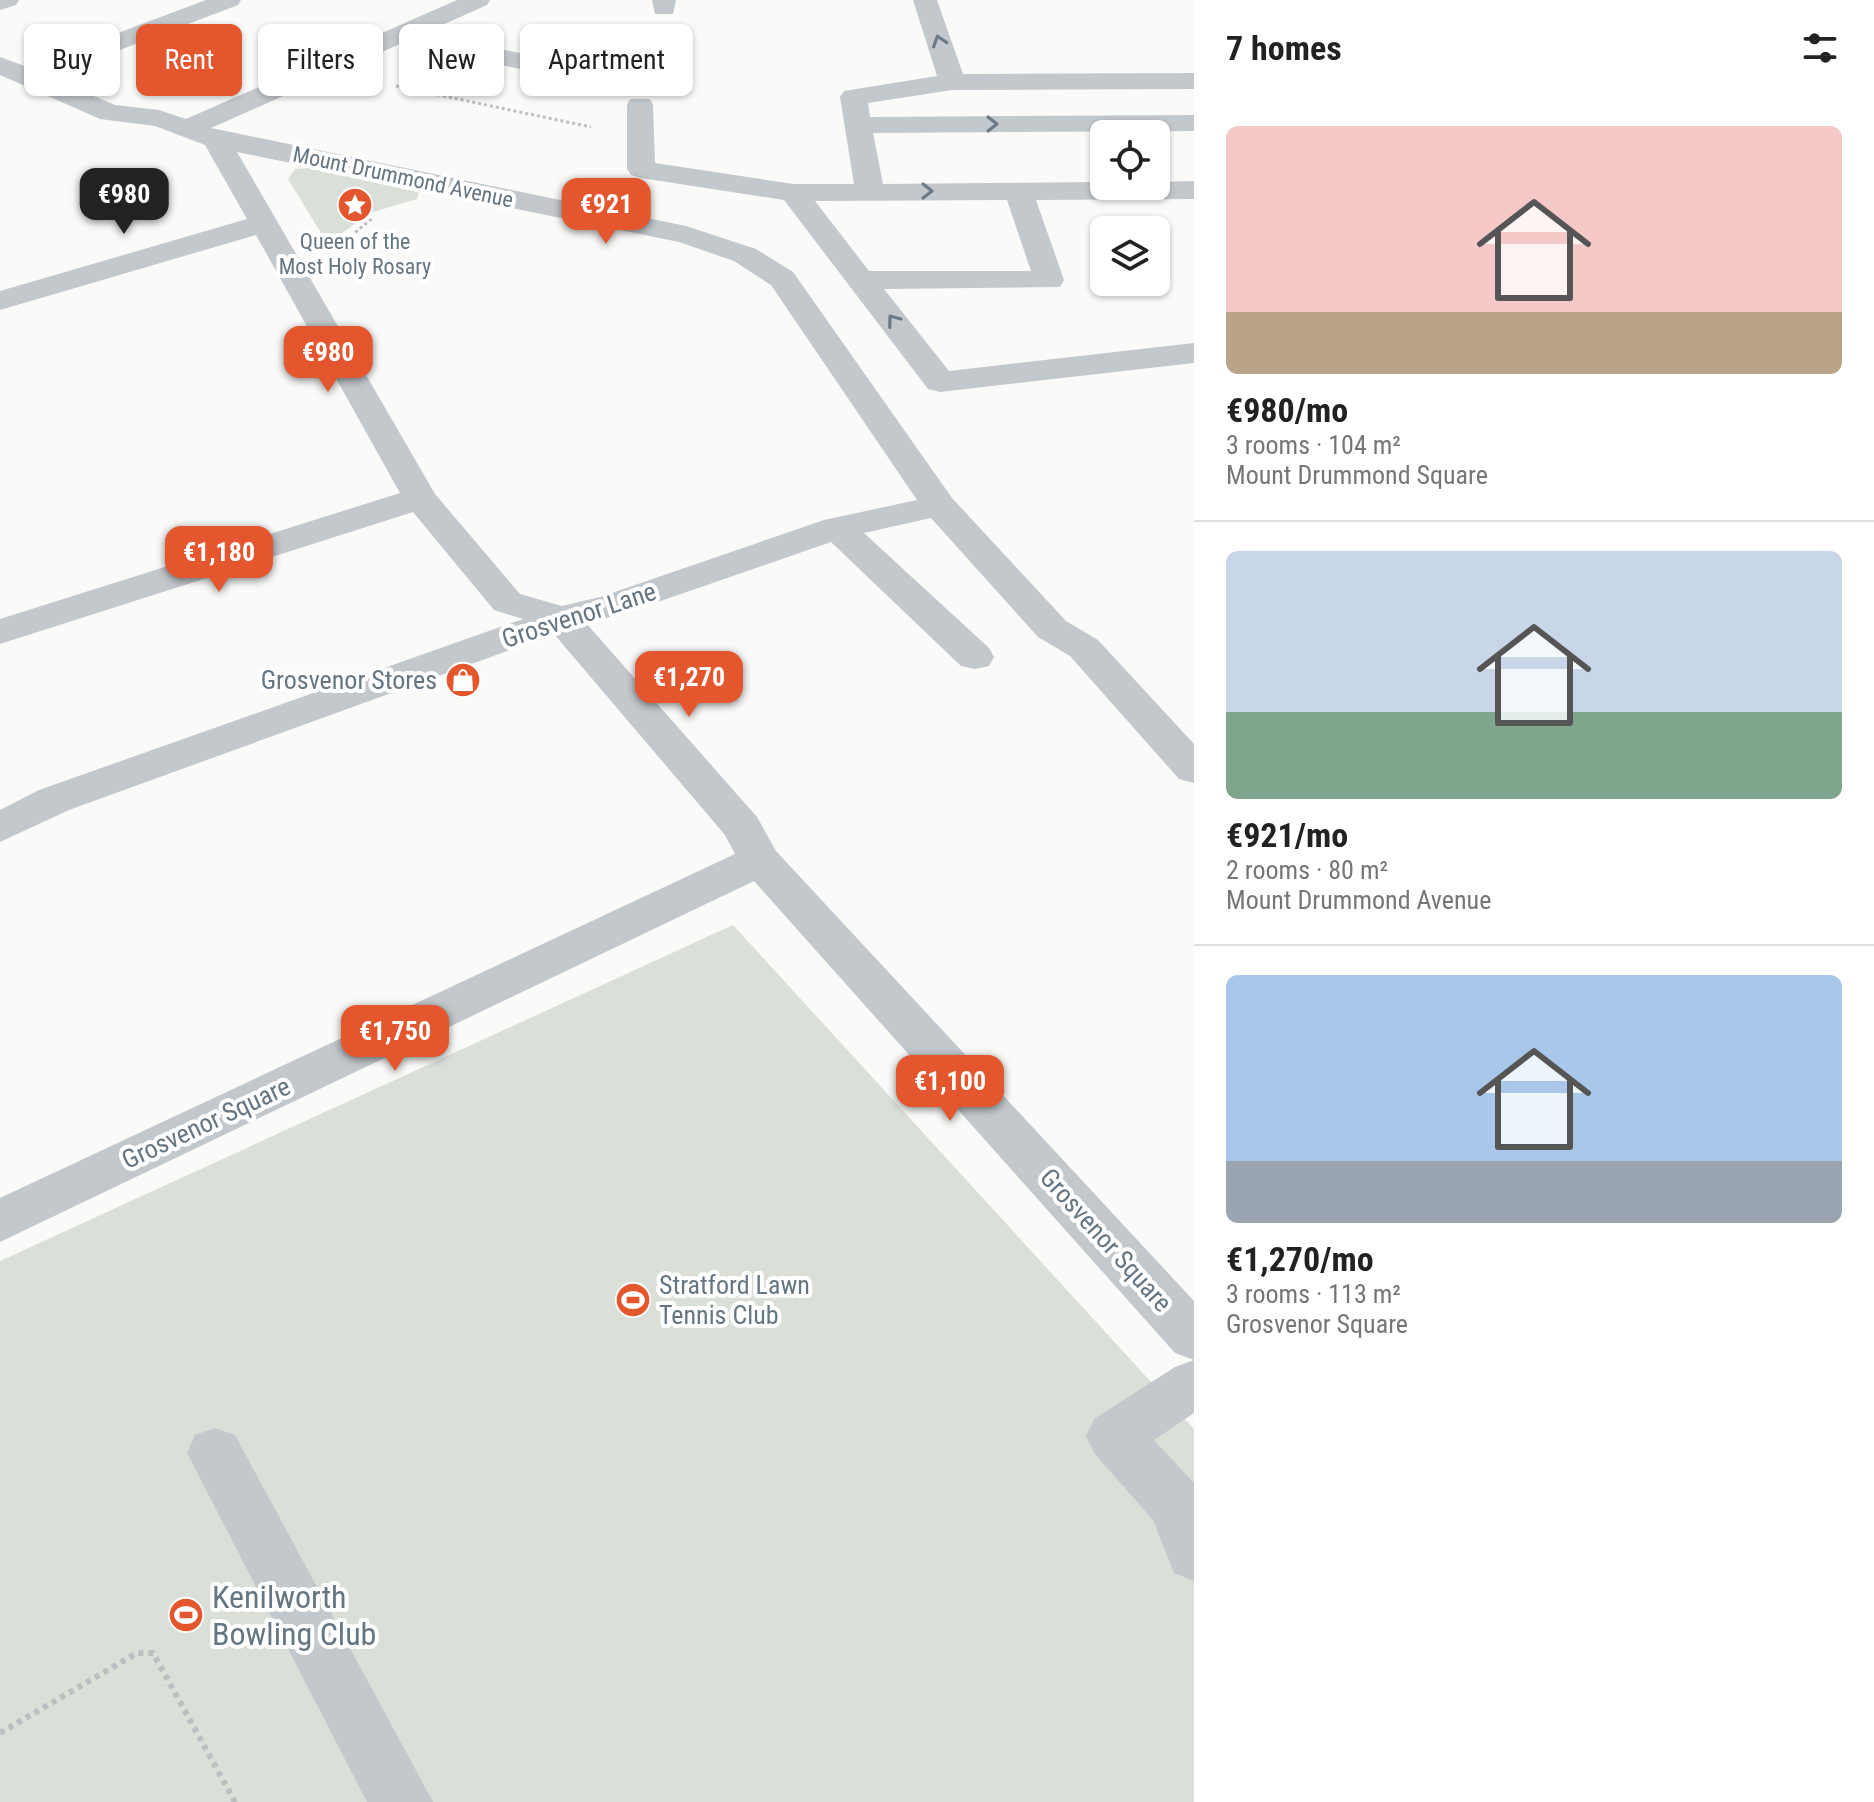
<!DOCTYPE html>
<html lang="en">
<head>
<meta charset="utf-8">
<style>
	:root { --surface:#fff; --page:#f6f6f6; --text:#222; --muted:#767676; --line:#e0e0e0; --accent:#e4572e }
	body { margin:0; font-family:"Roboto Condensed",sans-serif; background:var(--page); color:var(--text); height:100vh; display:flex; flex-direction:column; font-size:30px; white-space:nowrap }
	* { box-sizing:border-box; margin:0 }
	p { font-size:26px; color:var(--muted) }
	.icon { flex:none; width:44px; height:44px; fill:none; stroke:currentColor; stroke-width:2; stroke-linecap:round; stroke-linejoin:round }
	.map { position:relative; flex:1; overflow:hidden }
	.drawer { display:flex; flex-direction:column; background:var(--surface); width:680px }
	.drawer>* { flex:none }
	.hud { position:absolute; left:24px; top:24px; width:760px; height:72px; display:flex; gap:16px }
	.fabs { position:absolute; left:1090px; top:120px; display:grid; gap:16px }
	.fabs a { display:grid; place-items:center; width:80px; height:80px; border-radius:12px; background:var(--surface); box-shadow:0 2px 6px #0004; font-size:40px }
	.price { position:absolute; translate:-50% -68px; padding:0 18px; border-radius:16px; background:var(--accent); color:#fff; font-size:26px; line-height:52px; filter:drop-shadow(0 2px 4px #0008) }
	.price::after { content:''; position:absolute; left:50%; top:48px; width:24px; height:18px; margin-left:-12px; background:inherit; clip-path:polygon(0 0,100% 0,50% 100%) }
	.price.current { background:#222; color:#fff }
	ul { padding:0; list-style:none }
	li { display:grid; align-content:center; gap:16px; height:424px; padding:0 32px }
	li+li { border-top:2px solid var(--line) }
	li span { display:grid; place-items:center; height:248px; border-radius:12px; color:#555 }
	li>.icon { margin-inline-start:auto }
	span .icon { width:144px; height:144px; fill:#fffc; stroke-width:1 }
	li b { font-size:34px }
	h2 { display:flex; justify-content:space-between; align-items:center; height:96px; padding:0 32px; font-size:34px }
	.chip { padding:0 28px; border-radius:12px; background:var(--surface); box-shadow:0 2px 6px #0004; font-size:28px; line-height:72px }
	.chip.current { background:var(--accent); color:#fff }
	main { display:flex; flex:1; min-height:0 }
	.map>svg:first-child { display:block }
	.green { fill:#dadfd7 }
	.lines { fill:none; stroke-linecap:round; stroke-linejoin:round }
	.path-far1 { stroke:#bbbfc2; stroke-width:3; stroke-dasharray:3 3; stroke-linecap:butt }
	.path { stroke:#bbbfc2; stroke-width:6; stroke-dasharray:5 5; stroke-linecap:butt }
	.minor { fill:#c3c8cc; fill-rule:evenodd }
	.oneway { stroke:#6a7a87 }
	.labels { text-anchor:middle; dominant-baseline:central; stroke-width:8; stroke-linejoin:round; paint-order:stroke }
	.far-street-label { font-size:22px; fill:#657683; stroke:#fff }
	.far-poi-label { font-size:22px; fill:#657683; stroke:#fff }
	.street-label { font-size:26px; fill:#657683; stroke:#fff }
	.poi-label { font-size:26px; fill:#657683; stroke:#fff; text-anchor:end }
	.near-poi-label { font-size:32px; fill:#657683; stroke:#fff; text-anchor:start }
</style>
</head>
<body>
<main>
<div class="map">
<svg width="1194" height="1802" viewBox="0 0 1194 1802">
	<rect width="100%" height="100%" fill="#fafaf8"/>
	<!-- green -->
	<path class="green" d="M 308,168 L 419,192 L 417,199 L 373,212 L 340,234 L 321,233 L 288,179 L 295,169 Z
		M 733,925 L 1194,1429 L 1194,1802 L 0,1802 L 0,1261 Z"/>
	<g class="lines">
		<!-- path-far1 -->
		<path class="path-far1" d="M 396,86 L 591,127
			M 328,243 L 347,239 L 374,217"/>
		<!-- path -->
		<path class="path" d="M 0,1733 L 137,1653 L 153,1653 L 235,1802"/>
		<!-- minor -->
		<path class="minor" d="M 0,0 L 19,0 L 16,5 L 0,10 Z
			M 206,0 L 241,0 L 238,5 L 49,77 L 115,105 L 159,110 L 186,119 L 457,0 L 490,0 L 487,5 L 424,33 L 602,70 L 606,76 L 602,82 L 593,84 L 400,44 L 211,128 L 686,226 L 756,249 L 793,272 L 952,498 L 1066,621 L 1098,640 L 1194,744 L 1194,783 L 1179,779 L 1070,656 L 1038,637 L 931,518 L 864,533 L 989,648 L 994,657 L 989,666 L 975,669 L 961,666 L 831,542 L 626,613 L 586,623 L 757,817 L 776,851 L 1194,1301 L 1194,1360 L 1175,1353 L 754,881 L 0,1242 L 0,1198 L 735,854 L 725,835 L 554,634 L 69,810 L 0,842 L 0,810 L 39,790 L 523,619 L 494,610 L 413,512 L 0,644 L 0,619 L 400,493 L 256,235 L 0,310 L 0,291 L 247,219 L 205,145 L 155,126 L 100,119 L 0,75 L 0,57 L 27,67 ZM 237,152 L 679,242 L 734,261 L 771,285 L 917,500 L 824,520 L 600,597 L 562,606 L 520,594 L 435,494 Z
			M 652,0 L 676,0 L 673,14 L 655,14 Z
			M 913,0 L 937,0 L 963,74 L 1194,73 L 1194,89 L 952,90 L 868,103 L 870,117 L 1194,115 L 1194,131 L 873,133 L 883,184 L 1104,182 L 1104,186 L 1156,186 L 1156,182 L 1194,181 L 1194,199 L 1036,200 L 1064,280 L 1060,287 L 884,289 L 949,371 L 1194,343 L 1194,363 L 940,392 L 928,389 L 784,200 L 641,178 L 631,175 L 627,169 L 627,105 L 630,99 L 650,99 L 653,105 L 655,163 L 793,184 L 854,184 L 840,97 L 844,91 L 937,76 ZM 1007,200 L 1031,271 L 869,271 L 815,201 Z
			M 1194,1360 L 1194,1413 L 1154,1440 L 1194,1483 L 1194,1581 L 1174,1573 L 1153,1520 L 1094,1453 L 1086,1436 L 1094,1419 L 1175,1367 Z
			M 215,1428 L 235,1435 L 433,1802 L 367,1802 L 187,1453 L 195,1435 Z"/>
	</g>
	<!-- one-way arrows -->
	<defs><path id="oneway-chevron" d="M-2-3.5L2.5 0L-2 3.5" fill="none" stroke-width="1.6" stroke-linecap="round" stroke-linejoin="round" transform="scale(2)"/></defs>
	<g class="oneway">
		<use href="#oneway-chevron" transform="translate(939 41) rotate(-108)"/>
		<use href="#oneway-chevron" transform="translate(992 124)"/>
		<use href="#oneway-chevron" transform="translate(927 191)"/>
		<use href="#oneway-chevron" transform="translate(893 320) rotate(-127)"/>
	</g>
	<!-- icons -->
	<defs>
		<symbol id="sight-disc" viewBox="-11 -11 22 22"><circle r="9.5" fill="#e4572e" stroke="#fff"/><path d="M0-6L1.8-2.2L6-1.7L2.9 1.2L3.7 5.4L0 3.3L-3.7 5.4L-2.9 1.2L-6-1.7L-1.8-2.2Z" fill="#fff"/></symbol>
		<symbol id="shop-disc" viewBox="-11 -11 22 22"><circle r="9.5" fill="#e4572e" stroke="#fff"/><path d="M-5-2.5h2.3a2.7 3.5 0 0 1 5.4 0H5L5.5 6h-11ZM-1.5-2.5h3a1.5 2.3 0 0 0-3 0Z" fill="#fff"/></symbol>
		<symbol id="stadium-disc" viewBox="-11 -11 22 22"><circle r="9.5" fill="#e4572e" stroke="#fff"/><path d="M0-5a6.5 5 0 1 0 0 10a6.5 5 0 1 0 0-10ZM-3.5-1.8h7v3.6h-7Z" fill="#fff"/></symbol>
	</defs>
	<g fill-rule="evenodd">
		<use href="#sight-disc" x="335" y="185" width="40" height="40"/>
		<use href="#shop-disc" x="443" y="660" width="40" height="40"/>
		<use href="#stadium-disc" x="613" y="1280" width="40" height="40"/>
		<use href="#stadium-disc" x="166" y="1595" width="40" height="40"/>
	</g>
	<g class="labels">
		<!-- far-street labels -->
		<g class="far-street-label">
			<text transform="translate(403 177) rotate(12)">Mount Drummond Avenue</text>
		</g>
		<!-- far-poi labels -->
		<g class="far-poi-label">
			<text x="355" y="241">Queen of the<tspan x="355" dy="25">Most Holy Rosary</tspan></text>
		</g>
		<!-- street labels -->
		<g class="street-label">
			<text transform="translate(579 615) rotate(-18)">Grosvenor Lane</text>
			<text transform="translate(206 1123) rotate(-25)">Grosvenor Square</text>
			<text transform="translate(1106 1240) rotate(48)">Grosvenor Square</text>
		</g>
		<!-- poi labels -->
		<g class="poi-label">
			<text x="437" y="680">Grosvenor Stores</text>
			<text x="659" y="1285" text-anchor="start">Stratford Lawn<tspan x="659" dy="30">Tennis Club</tspan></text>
		</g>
		<!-- near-poi labels -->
		<g class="near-poi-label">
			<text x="212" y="1597">Kenilworth<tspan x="212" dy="37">Bowling Club</tspan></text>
		</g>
	</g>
</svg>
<div class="fabs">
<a><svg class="icon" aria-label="locate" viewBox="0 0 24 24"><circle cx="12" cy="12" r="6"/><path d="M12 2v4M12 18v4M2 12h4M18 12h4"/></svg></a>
<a><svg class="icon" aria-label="layers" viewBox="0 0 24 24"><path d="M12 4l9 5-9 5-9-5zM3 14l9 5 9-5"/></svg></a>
</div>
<b class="price current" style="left:124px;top:236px">€980</b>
<b class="price" style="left:606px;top:246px">€921</b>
<b class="price" style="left:328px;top:394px">€980</b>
<b class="price" style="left:219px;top:594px">€1,180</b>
<b class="price" style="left:689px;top:719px">€1,270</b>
<b class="price" style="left:395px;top:1073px">€1,750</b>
<b class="price" style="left:950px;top:1123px">€1,100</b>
<div class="hud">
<a class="chip">Buy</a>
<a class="chip current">Rent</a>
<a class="chip">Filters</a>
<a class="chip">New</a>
<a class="chip">Apartment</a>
</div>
</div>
<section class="drawer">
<h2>7 homes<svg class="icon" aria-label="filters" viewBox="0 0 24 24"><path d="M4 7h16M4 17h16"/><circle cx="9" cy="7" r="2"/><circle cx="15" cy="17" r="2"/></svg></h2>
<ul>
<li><span style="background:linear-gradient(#f6c9c9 75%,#b9a48a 0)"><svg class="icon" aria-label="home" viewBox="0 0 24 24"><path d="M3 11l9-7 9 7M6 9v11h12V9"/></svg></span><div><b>€980/mo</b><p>3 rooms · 104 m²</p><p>Mount Drummond Square</p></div></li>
<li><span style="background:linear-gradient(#c9d6e8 65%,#7fa58c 0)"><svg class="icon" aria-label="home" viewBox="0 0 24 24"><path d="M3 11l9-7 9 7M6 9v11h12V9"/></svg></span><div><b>€921/mo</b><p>2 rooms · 80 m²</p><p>Mount Drummond Avenue</p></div></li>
<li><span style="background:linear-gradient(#a9c7e8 75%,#9aa5b1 0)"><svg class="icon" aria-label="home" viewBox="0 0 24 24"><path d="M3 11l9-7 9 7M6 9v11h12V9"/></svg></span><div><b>€1,270/mo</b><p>3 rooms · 113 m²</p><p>Grosvenor Square</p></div></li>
</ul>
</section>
</main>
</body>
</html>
